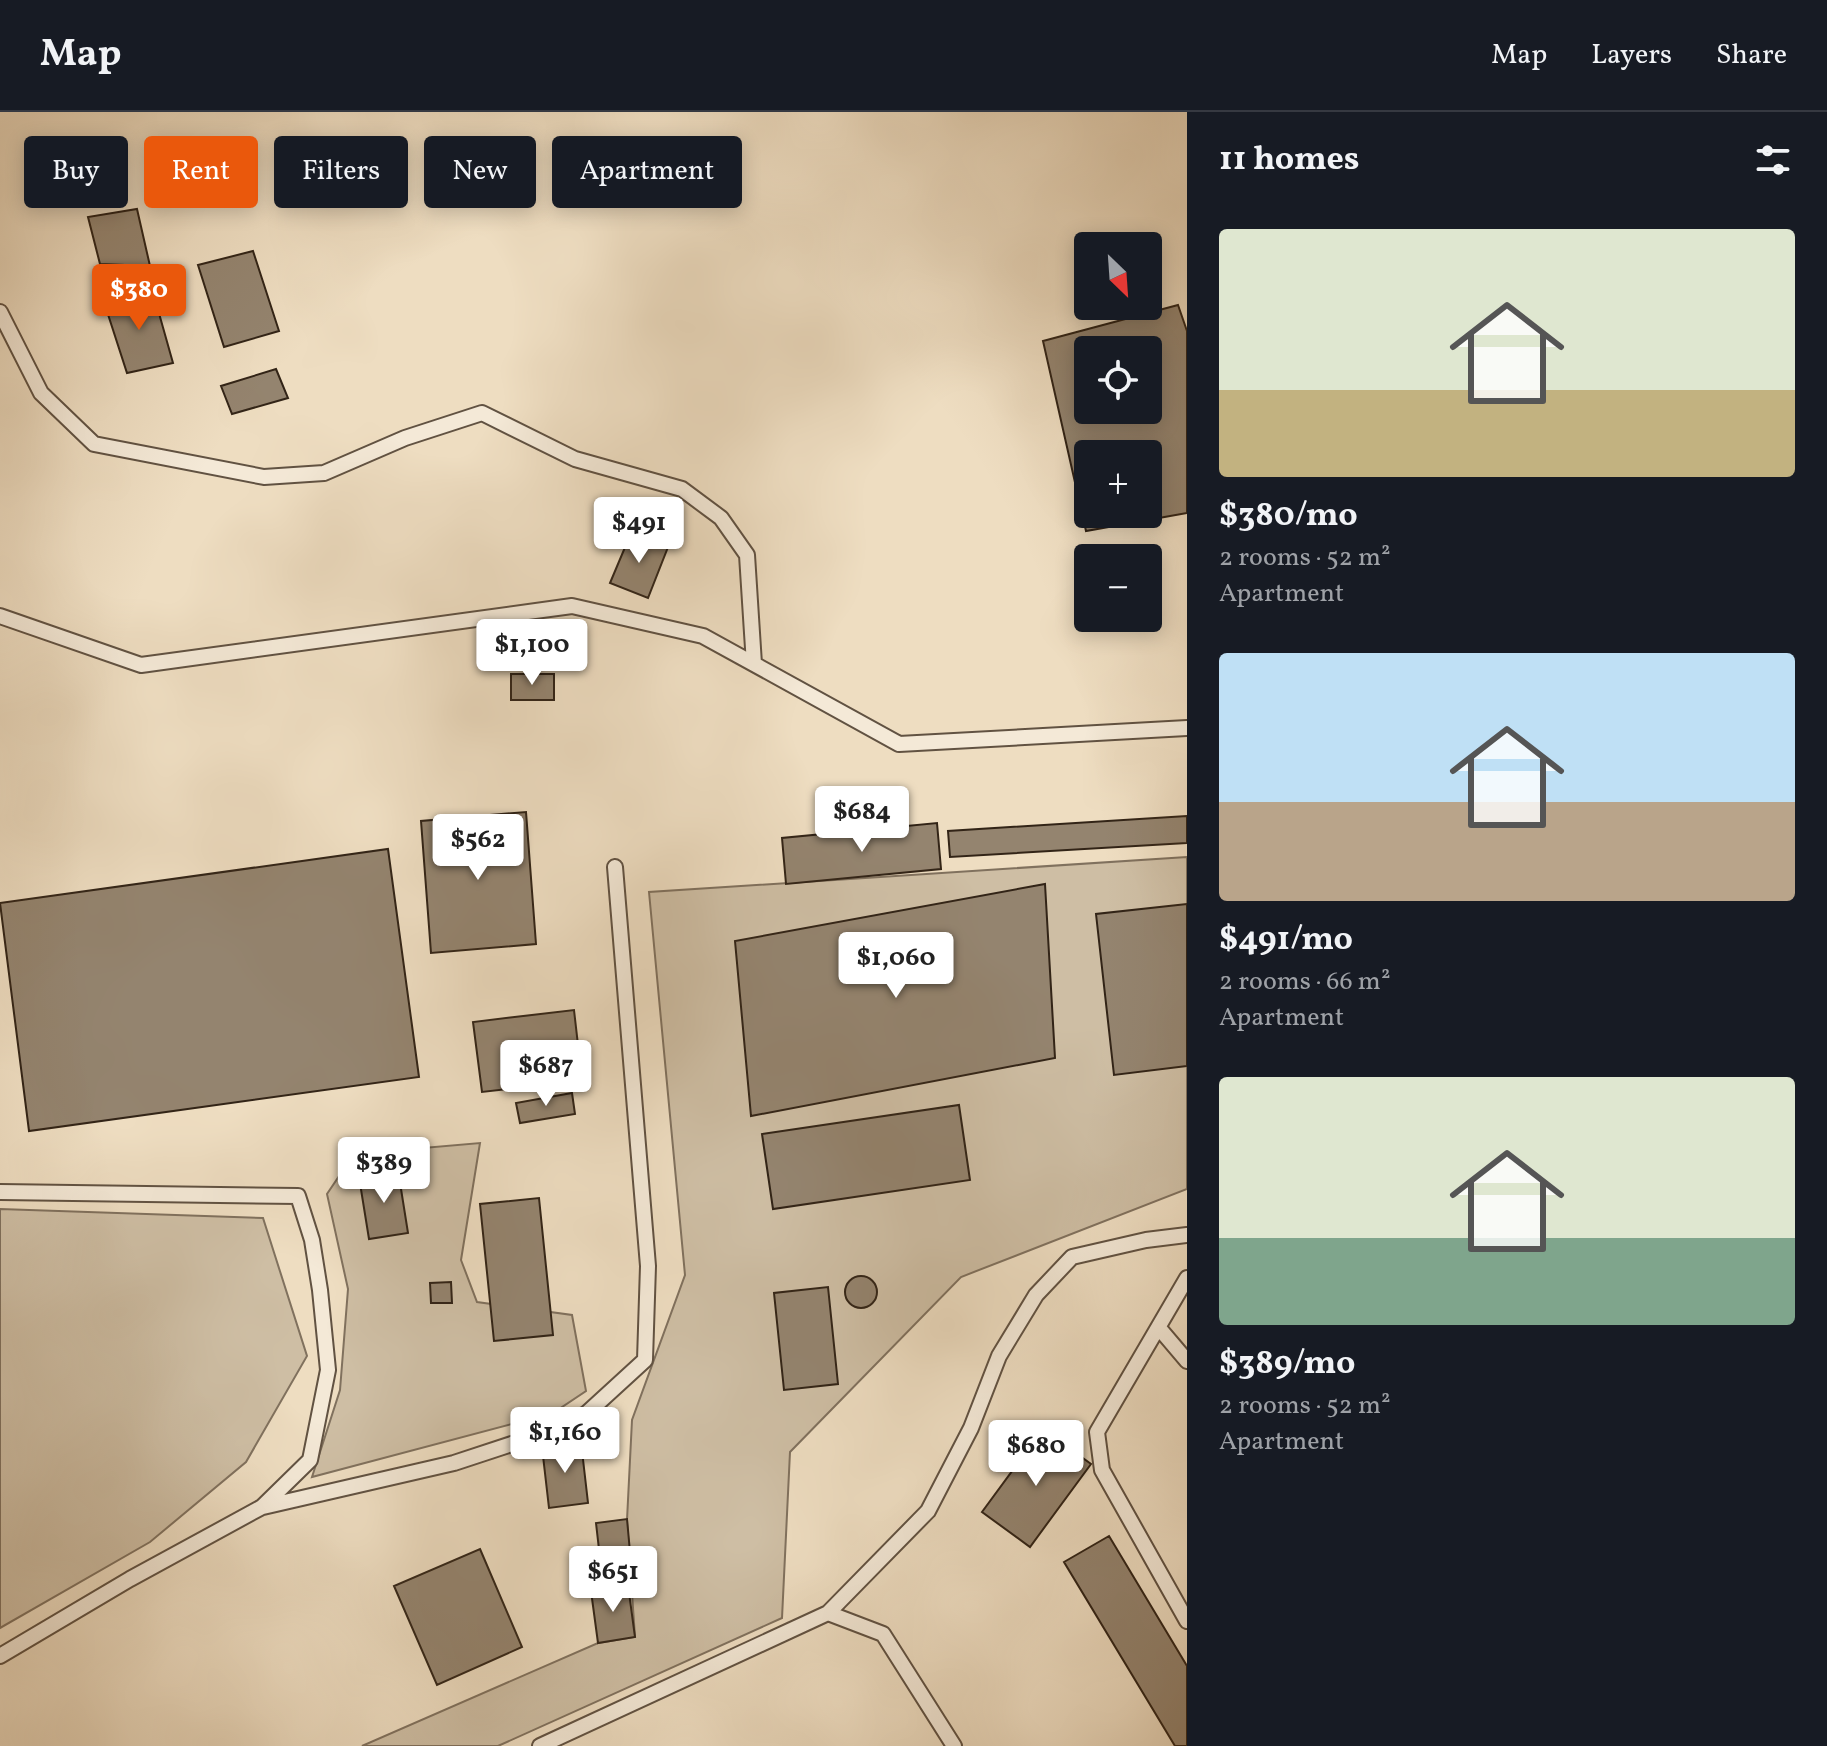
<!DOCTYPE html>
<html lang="en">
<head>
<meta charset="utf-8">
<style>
	:root { --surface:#171b24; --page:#242831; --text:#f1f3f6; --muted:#9ea1a6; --line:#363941; --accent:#ea580c }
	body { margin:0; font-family:Vollkorn,serif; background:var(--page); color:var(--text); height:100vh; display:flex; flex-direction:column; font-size:30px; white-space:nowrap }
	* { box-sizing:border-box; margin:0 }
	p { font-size:26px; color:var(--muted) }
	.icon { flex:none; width:44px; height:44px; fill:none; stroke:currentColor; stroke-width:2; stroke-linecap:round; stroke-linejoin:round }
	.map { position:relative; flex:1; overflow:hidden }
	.side { display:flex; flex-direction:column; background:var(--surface); width:640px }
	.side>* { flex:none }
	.guide { position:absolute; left:24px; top:24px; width:760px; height:72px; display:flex; gap:16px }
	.needle { width:52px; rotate:155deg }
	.fabs { position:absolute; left:1074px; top:120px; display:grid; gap:16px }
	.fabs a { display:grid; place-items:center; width:88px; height:88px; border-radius:8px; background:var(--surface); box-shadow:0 4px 20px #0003; font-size:40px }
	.price { position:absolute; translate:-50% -68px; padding:0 18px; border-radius:8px; background:#fff; color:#222; font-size:26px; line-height:52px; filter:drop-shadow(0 2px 4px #0008) }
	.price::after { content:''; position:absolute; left:50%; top:48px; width:24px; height:18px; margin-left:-12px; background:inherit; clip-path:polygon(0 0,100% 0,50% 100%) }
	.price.current { background:var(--accent); color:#fff }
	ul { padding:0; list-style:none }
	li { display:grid; align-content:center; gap:16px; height:424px; padding:0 32px }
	li span { display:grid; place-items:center; height:248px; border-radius:8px; color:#555 }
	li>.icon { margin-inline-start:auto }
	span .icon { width:144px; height:144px; fill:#fffc; stroke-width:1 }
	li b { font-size:34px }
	h2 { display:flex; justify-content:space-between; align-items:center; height:96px; padding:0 32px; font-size:34px }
	.chip { padding:0 28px; border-radius:8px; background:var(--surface); box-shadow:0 4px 20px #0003; font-size:28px; line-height:72px }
	.chip.current { background:var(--accent); color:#fff }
	header { display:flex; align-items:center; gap:48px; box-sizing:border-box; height:112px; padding:0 40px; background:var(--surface); border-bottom:2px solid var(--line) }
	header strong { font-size:38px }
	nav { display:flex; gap:44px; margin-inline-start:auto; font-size:28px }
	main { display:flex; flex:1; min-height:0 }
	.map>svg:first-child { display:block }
	.green { fill:#cebea4; stroke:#80715e; stroke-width:2 }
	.building { fill:#94846f; stroke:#322417; stroke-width:2; fill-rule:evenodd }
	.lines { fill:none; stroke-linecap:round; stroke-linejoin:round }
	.service-casing { stroke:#615242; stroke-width:18 }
	.service { stroke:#f4e9d7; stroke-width:14 }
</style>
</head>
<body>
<header>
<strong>Map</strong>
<nav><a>Map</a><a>Layers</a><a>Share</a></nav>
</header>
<main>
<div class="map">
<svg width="1187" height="1634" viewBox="0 0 1187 1634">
	<rect width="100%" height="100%" fill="#eeddc1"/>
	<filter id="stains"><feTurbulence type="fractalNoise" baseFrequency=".0025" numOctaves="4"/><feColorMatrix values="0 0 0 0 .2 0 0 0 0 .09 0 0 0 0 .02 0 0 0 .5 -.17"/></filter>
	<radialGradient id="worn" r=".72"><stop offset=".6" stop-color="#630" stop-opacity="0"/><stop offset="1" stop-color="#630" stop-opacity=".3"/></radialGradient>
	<!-- green -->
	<path class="green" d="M 1187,745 L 1187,1077 L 961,1165 L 790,1340 L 782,1506 L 498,1634 L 362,1634 L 598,1531 L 635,1525 L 627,1408 L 632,1308 L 685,1163 L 649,780 Z
		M 480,1031 L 461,1148 L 477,1190 L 572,1203 L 586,1279 L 553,1301 L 312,1365 L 340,1278 L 348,1177 L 327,1082 L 354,1042 Z
		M 0,1097 L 263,1106 L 307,1244 L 246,1350 L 150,1430 L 0,1516 Z"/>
	<!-- building -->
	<path class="building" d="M 243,54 L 253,80 L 198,92 L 189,57 Z
		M 137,97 L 150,154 L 100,152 L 88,105 Z
		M 253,139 L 279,219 L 224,235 L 198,153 Z
		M 153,180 L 173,251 L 127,261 L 104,190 Z
		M 1178,193 L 1187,219 L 1187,401 L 1086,419 L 1043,229 ZM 1088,238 L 1148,238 L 1148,298 L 1088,298 ZM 1088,342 L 1148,342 L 1148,402 L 1088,402 Z
		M 276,257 L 288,286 L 232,302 L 221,274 Z
		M 631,421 L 668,435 L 648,486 L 610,471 Z
		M 511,562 L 554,562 L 554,588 L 511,588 Z
		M 526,700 L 536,832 L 431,841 L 421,709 Z
		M 1187,704 L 1187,731 L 950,745 L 948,719 Z
		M 937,711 L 941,757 L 786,772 L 782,726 Z
		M 388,737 L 419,965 L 29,1019 L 0,791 Z
		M 1045,772 L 1055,946 L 751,1004 L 735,829 Z
		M 1187,792 L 1187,954 L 1114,963 L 1096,802 Z
		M 574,898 L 582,968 L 482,980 L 473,910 Z
		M 572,981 L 575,1002 L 520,1011 L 516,991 Z
		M 959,993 L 970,1068 L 773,1097 L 762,1022 Z
		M 398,1058 L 408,1121 L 369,1127 L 359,1065 Z
		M 539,1086 L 553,1223 L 494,1229 L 480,1092 Z
		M845 1180a16 16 0 1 1 32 0a16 16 0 1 1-32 0Z
		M 451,1170 L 452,1191 L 431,1191 L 430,1171 Z
		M 828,1175 L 838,1272 L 784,1278 L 774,1181 Z
		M 1043,1317 L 1091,1352 L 1030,1435 L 982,1400 Z
		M 581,1330 L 588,1391 L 549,1396 L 542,1335 Z
		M 627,1407 L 632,1462 L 602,1464 L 596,1411 Z
		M 1109,1424 L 1187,1554 L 1187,1634 L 1175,1634 L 1064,1450 Z
		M 480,1437 L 522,1535 L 437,1573 L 394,1474 Z
		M 595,1451 L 597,1475 L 577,1477 L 574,1454 Z
		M 628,1473 L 635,1525 L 598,1531 L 591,1479 Z"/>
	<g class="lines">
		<defs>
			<path id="service" d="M 0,200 L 41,281 L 94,332 L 264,365 L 324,361 L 405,326 L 482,301 L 575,347 L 682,377 L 721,406 L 747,443 L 754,552
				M 0,504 L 141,553 L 572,494 L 703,524 L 899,632 L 1187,616
				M 0,1080 L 298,1084 L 312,1128 L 320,1178 L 328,1258 L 310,1348 L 262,1395 L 130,1467 L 0,1544
				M 1187,1166 L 1097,1320 L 1102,1358 L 1187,1509
				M 1159,1216 L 1187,1249
				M 263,1395 L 454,1351 L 539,1323 L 586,1302 L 645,1248 L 648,1154 L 615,755
				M 828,1501 L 883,1522 L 954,1634
				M 540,1634 L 828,1501 L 928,1399 L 971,1316 L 999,1244 L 1036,1183 L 1072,1145 L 1146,1128 L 1187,1123"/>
		</defs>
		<!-- service casing -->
		<use href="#service" class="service-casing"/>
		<!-- service -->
		<use href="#service" class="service"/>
	</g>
	<rect width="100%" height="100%" filter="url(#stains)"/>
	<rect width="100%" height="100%" fill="url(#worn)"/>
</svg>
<div class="fabs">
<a><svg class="needle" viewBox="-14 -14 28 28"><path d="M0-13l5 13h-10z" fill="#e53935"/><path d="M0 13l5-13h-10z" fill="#9ea1a6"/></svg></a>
<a><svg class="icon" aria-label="locate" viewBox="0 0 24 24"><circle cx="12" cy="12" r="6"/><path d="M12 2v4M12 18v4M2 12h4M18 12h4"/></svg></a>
<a>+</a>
<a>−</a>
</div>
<b class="price current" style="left:139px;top:220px">$380</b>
<b class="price" style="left:639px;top:453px">$491</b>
<b class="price" style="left:532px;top:575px">$1,100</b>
<b class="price" style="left:862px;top:742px">$684</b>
<b class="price" style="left:478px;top:770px">$562</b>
<b class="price" style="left:896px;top:888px">$1,060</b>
<b class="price" style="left:546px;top:996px">$687</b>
<b class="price" style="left:384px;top:1093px">$389</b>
<b class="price" style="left:565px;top:1363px">$1,160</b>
<b class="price" style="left:1036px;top:1376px">$680</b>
<b class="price" style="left:613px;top:1502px">$651</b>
<div class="guide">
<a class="chip">Buy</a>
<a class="chip current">Rent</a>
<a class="chip">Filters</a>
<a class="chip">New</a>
<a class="chip">Apartment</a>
</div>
</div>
<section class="side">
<h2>11 homes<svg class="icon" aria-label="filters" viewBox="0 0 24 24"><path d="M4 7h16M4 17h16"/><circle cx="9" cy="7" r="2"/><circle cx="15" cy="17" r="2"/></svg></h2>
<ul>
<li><span style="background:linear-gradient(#dfe7d0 65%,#c2b280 0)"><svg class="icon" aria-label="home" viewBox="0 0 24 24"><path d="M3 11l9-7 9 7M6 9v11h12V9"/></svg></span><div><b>$380/mo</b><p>2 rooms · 52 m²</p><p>Apartment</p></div></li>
<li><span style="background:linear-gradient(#bfe0f5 60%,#b9a48a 0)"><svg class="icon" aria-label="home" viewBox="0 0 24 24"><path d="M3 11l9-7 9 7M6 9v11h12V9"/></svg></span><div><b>$491/mo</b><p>2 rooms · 66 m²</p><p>Apartment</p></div></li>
<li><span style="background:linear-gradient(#dfe7d0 65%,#7fa58c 0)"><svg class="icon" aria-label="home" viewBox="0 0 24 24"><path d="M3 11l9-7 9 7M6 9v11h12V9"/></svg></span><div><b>$389/mo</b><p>2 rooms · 52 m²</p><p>Apartment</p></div></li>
</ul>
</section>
</main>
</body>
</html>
